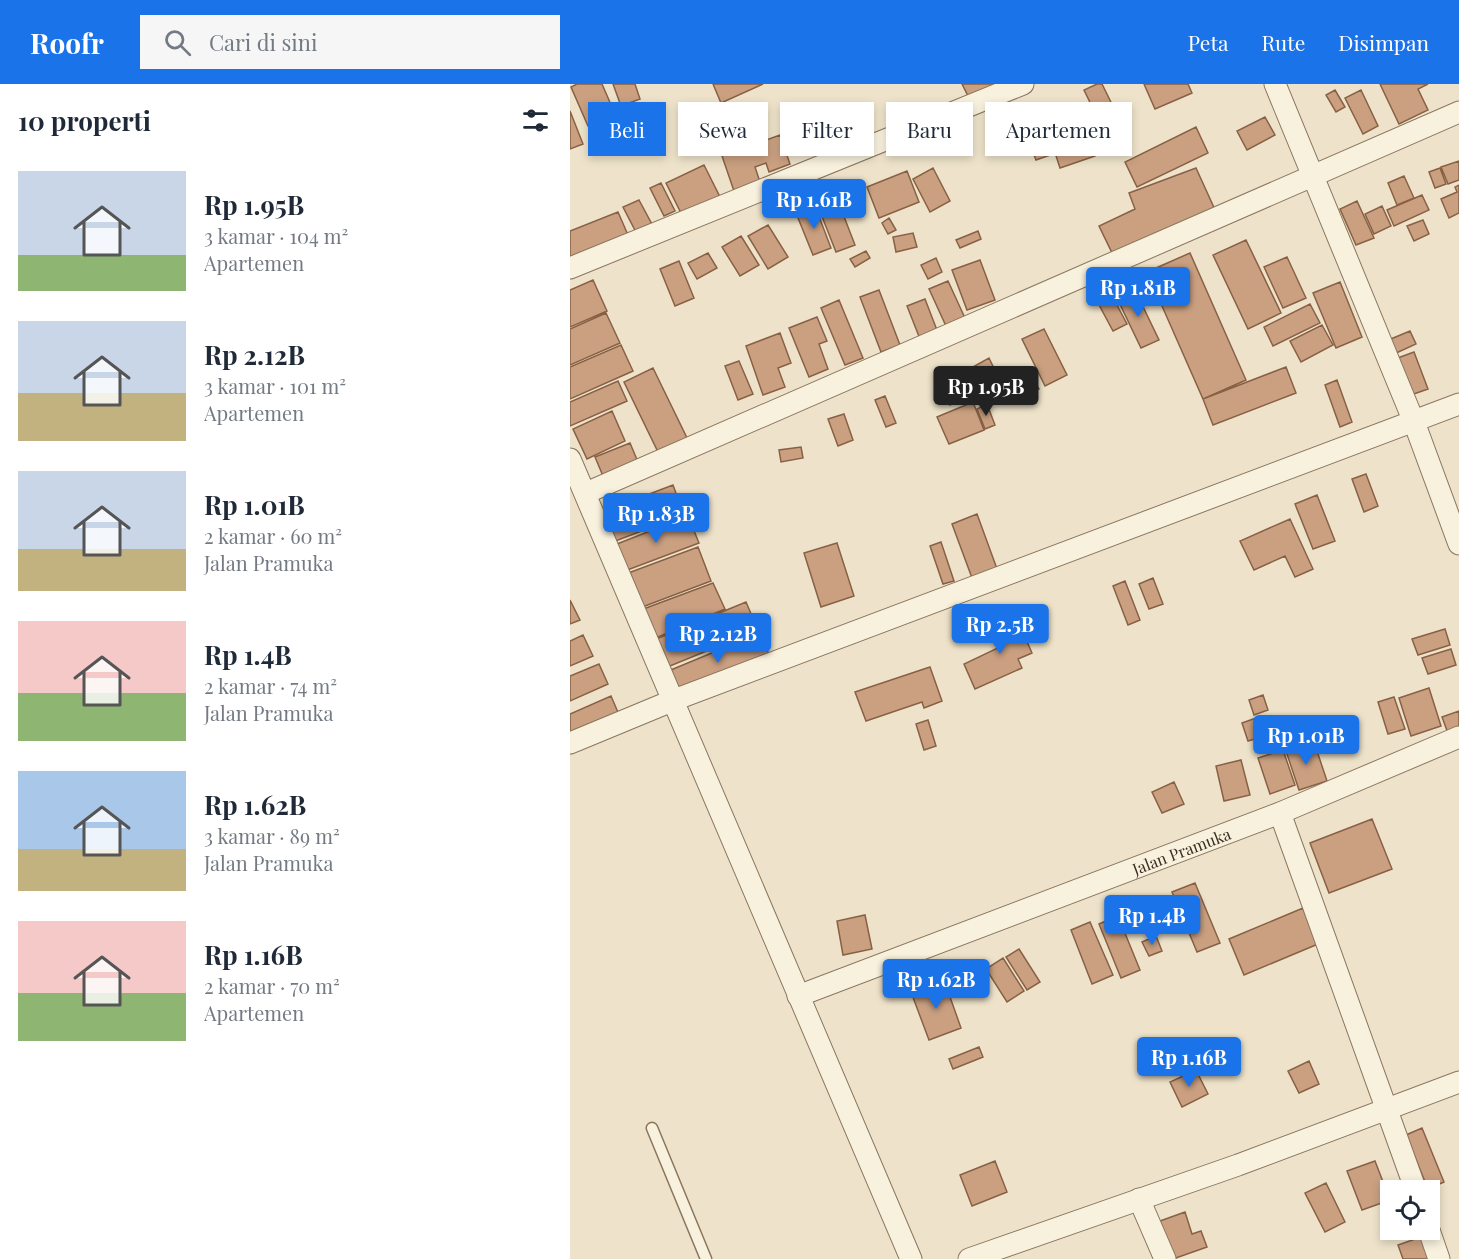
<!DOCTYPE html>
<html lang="id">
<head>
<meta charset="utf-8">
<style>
	:root { --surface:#fff; --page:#f6f6f7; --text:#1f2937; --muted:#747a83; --accent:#1a73e8 }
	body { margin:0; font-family:"Playfair Display",serif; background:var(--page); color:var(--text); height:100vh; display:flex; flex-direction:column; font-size:22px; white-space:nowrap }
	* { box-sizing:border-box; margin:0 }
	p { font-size:20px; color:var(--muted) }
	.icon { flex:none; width:33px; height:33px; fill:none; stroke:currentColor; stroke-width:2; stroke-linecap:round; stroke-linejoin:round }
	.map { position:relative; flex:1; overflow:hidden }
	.panel { display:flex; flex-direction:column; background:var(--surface); width:570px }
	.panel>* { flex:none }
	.guide { position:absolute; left:18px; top:18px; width:570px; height:54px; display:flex; gap:12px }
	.tools { position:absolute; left:810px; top:1096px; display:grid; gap:12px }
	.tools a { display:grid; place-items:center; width:60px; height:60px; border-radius:0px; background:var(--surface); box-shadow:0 3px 9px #0003; font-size:30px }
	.price { position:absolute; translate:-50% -51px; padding:0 14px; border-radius:6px; background:var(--accent); color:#fff; font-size:20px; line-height:39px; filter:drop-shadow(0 2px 3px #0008) }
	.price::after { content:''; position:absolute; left:50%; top:36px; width:18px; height:14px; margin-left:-9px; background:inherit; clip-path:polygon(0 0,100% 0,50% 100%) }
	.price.current { background:#222; color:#fff }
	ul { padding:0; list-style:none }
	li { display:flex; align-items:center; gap:18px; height:150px; padding:0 18px }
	li span { display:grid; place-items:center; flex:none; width:168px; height:120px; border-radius:0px; color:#555 }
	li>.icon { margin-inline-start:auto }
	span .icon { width:72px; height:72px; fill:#fffc; stroke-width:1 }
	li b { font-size:26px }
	h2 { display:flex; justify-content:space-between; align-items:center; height:72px; padding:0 18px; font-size:26px }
	.tag { padding:0 21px; border-radius:0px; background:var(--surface); box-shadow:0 3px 9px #0003; font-size:21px; line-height:54px }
	.tag.current { background:var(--accent); color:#fff }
	header { display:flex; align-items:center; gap:36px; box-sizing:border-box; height:84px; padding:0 30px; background:var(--accent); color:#fff }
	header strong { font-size:28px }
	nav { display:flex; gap:33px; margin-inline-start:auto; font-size:21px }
	.search { width:420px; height:54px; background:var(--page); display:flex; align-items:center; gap:15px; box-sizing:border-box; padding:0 21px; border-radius:0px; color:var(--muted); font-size:22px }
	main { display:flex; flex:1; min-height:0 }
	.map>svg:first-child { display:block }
	.building { fill:#caa081; stroke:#886145; stroke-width:1.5 }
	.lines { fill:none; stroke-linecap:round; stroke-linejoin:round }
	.service-casing { stroke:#8a765f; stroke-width:13 }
	.minor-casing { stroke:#8a765f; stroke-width:23 }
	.service { stroke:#f8f1dd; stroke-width:10 }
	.minor { stroke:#f8f1dd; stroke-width:21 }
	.labels { text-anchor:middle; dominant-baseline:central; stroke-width:5; stroke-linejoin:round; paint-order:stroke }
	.street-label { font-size:16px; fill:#3b2e21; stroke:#f5edd9 }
</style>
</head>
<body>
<header>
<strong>Roofr</strong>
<div class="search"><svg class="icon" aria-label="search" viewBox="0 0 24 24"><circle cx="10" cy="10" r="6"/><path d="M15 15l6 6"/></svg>Cari di sini</div>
<nav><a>Peta</a><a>Rute</a><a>Disimpan</a></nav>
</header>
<main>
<section class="panel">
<h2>10 properti<svg class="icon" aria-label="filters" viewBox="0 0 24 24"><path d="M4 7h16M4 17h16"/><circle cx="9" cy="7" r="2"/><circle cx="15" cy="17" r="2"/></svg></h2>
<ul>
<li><span style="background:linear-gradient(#c9d6e8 70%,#8fb573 0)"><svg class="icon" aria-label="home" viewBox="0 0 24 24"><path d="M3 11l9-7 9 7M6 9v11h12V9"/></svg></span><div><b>Rp 1.95B</b><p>3 kamar · 104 m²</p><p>Apartemen</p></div></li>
<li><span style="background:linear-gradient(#c9d6e8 60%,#c2b280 0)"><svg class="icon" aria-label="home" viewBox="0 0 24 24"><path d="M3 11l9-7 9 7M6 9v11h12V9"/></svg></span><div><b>Rp 2.12B</b><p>3 kamar · 101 m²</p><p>Apartemen</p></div></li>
<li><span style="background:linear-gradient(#c9d6e8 65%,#c2b280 0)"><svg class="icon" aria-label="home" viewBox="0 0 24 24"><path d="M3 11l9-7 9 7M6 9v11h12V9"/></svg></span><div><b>Rp 1.01B</b><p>2 kamar · 60 m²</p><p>Jalan Pramuka</p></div></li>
<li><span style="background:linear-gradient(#f6c9c9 60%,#8fb573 0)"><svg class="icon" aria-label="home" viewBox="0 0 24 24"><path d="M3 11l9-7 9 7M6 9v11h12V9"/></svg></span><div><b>Rp 1.4B</b><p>2 kamar · 74 m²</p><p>Jalan Pramuka</p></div></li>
<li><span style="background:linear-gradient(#a9c7e8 65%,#c2b280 0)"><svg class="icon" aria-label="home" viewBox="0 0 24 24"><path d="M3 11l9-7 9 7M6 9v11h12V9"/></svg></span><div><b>Rp 1.62B</b><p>3 kamar · 89 m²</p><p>Jalan Pramuka</p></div></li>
<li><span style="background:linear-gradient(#f6c9c9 60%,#8fb573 0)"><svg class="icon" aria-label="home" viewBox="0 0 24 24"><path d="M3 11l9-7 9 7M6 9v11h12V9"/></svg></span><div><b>Rp 1.16B</b><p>2 kamar · 70 m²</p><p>Apartemen</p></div></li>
</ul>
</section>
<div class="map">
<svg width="889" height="1175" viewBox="0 0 889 1175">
	<rect width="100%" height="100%" fill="#eee3ca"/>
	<!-- building -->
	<path class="building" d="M 7,0 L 32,0 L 45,30 L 18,42 L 1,3 Z
		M 43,0 L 65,0 L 70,15 L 51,22 Z
		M 143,0 L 193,0 L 151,19 Z
		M 392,0 L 422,0 L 425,6 L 401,18 Z
		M 527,0 L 532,0 L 555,47 L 538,55 L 514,6 Z
		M 574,0 L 618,0 L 622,9 L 585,25 Z
		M 810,0 L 858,0 L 848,5 L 858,26 L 829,40 Z
		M 765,6 L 775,23 L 766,28 L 756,11 Z
		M 791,6 L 808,42 L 793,50 L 775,14 Z
		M 508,20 L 525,72 L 490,84 L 473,32 Z
		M 0,27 L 13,60 L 0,65 Z
		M 468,31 L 483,70 L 466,76 L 451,37 Z
		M 695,33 L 705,51 L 677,66 L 667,47 Z
		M 626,43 L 638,69 L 567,103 L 555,78 Z
		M 210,51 L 220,80 L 199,88 L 196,79 L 185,83 L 190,98 L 164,107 L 152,72 Z
		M 889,77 L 889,96 L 878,100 L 871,83 Z
		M 134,81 L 150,113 L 112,131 L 96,99 Z
		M 363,84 L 380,117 L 360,128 L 343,95 Z
		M 626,84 L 646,128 L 545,175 L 529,142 L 565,125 L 559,109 Z
		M 870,84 L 876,100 L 865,104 L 859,88 Z
		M 337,87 L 349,118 L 309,134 L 297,103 Z
		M 834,92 L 844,114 L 827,121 L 818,99 Z
		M 91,99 L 105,127 L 94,132 L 80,104 Z
		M 889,101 L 889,129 L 879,134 L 871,115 L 887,108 L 885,103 Z
		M 852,111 L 859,126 L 824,142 L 817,126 Z
		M 69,116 L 84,144 L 68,152 L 53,123 Z
		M 268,117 L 285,161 L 266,168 L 249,125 Z
		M 787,117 L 804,154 L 786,161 L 770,125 Z
		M 245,122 L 261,164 L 243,171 L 226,129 Z
		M 812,122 L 821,142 L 804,150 L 795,130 Z
		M 48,128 L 58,151 L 0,174 L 0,147 Z
		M 319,134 L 326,146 L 318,150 L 312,139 Z
		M 853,136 L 859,150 L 844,157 L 837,142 Z
		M 198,141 L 218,173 L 198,185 L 178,152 Z
		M 408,147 L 411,155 L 390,164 L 386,156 Z
		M 343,149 L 347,163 L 326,168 L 323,153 Z
		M 171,152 L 189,181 L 170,192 L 152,163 Z
		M 676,156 L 711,229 L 678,245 L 643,171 Z
		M 296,167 L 300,174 L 285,183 L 280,175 Z
		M 138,169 L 147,184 L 127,195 L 118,179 Z
		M 620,169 L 676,296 L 633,315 L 577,188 Z
		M 717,173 L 736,214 L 713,224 L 694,183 Z
		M 366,174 L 372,188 L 358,195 L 351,181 Z
		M 410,176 L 425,216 L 397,226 L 382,186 Z
		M 109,177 L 124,214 L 105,222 L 90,185 Z
		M 23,196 L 37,227 L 0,243 L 0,206 Z
		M 378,197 L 395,234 L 376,242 L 359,205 Z
		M 770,198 L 792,253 L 766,264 L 743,209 Z
		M 564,204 L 589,256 L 571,264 L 546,212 Z
		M 309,206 L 330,261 L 311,268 L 290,213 Z
		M 541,210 L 557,240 L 543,247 L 527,217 Z
		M 355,215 L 370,254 L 352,260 L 337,222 Z
		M 269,216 L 293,274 L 275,281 L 251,224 Z
		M 740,220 L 750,239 L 703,262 L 694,243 Z
		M 36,229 L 50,259 L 0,281 L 0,245 Z
		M 247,233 L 257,257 L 249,260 L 258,285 L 239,293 L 219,244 Z
		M 752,241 L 763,261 L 731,278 L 720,257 Z
		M 474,245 L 497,291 L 475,302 L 452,255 Z
		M 840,247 L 846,260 L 822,271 L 816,257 Z
		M 210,249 L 221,279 L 208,284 L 215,303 L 193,311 L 176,262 Z
		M 51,261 L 63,287 L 0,315 L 0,283 Z
		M 844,268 L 858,305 L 838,312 L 825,275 Z
		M 419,274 L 436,309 L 419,318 L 401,284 Z
		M 169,277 L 183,310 L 168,316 L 155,282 Z
		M 716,283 L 726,309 L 643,341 L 633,315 Z
		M 83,284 L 117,354 L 88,368 L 54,298 Z
		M 386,285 L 399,312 L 380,321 L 367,294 Z
		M 459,286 L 469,305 L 448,316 L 438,298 Z
		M 767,296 L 782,338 L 770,343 L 755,301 Z
		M 48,297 L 57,317 L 0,342 L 0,318 Z
		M 315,312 L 326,339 L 316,343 L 305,316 Z
		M 403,318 L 414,346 L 379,360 L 367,333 Z
		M 417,320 L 425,341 L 415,345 L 407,325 Z
		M 42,327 L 55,357 L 17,375 L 3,345 Z
		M 274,330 L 283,356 L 268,362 L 258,335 Z
		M 60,359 L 68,378 L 33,392 L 25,373 Z
		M 231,363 L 233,374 L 211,378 L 209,366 Z
		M 796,390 L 808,422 L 794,428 L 782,395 Z
		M 103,401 L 114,431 L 40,459 L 29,429 Z
		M 747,411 L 765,457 L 743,465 L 725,420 Z
		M 407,430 L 430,493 L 405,502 L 382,440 Z
		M 118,432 L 129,459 L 52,488 L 42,462 Z
		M 720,435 L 743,485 L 725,493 L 715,472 L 684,486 L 670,457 Z
		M 371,458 L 384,497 L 373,500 L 360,462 Z
		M 267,459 L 284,512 L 251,523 L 234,469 Z
		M 128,463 L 141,497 L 67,525 L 53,491 Z
		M 583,494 L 593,520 L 579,525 L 569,500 Z
		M 555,497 L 570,536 L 558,541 L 543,502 Z
		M 143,499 L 155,525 L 83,555 L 68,527 Z
		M 0,516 L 10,536 L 0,540 Z
		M 176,518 L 188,546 L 95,584 L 84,556 Z
		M 446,532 L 462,569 L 448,575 L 452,584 L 405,605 L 394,580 L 430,563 L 421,543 Z
		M 875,545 L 880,561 L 848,571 L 842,555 Z
		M 190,549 L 200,573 L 106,612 L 96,588 Z
		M 13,551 L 23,572 L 0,582 L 0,557 Z
		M 881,565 L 886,581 L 858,590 L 852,574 Z
		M 29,580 L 38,600 L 0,617 L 0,592 Z
		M 360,583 L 372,617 L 354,624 L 352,618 L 296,637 L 285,608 Z
		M 859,604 L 871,642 L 841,652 L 829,614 Z
		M 693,611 L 698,626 L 684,631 L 679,616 Z
		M 41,612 L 50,633 L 0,655 L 0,630 Z
		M 824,613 L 835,645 L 818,650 L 808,618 Z
		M 889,627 L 889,649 L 879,652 L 872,633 Z
		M 689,633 L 695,652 L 678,657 L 672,639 Z
		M 358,636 L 366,662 L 354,666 L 346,640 Z
		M 744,658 L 757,697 L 729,706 L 716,667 Z
		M 713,666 L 725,701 L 700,710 L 688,674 Z
		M 671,676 L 680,711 L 654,717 L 646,682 Z
		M 604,698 L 614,720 L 592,729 L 582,708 Z
		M 802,735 L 822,785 L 759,809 L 740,759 Z
		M 625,799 L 650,859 L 627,868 L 602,808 Z
		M 733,824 L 748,860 L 674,891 L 659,855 Z
		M 295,831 L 302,865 L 273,871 L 267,837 Z
		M 548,832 L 570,886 L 551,894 L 529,840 Z
		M 520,838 L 543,891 L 522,900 L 501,846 Z
		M 586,852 L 592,867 L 579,872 L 572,858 Z
		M 449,865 L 470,898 L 457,906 L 436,873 Z
		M 433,874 L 454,907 L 437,918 L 416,885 Z
		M 374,896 L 391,944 L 359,956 L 341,908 Z
		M 409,963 L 413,973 L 383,985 L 379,975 Z
		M 739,977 L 749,1000 L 729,1009 L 718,987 Z
		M 626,986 L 638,1010 L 612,1023 L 600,998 Z
		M 852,1044 L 874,1098 L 858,1105 L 836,1051 Z
		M 425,1077 L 437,1108 L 402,1122 L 390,1091 Z
		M 805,1077 L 820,1116 L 792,1126 L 777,1087 Z
		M 756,1099 L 775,1138 L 755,1148 L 735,1109 Z
		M 615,1128 L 622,1150 L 631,1147 L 637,1163 L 603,1175 L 590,1137 Z
		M 851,1153 L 859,1175 L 833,1175 L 828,1161 Z"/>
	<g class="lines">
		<defs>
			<path id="service" d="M 82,1044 L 136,1175"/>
			<g id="minor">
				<path d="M 705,0 L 844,338 L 889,460"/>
				<path d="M 0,184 L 453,0"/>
				<path d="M 0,375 L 341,1175"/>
				<path d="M 16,409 L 889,28"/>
				<path d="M 0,659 L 104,616 L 889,320"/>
				<path d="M 710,729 L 846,1107"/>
				<path id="s1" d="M 228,912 L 710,729 L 889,653"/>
				<path d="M 569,1115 L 595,1175"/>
				<path d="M 859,1146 L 869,1175"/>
				<path d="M 399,1175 L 668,1081 L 889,998"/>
			</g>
		</defs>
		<!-- service casing -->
		<use href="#service" class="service-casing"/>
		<!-- minor casing -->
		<use href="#minor" class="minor-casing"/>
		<!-- service -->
		<use href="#service" class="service"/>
		<!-- minor -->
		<use href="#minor" class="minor"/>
	</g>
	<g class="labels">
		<!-- street labels -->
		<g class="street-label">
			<text stroke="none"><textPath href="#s1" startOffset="410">Jalan Pramuka</textPath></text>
		</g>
	</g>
</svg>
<div class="tools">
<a><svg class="icon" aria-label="locate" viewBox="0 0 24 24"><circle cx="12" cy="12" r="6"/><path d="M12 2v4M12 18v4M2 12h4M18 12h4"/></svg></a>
</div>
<b class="price" style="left:244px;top:146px">Rp 1.61B</b>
<b class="price" style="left:568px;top:234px">Rp 1.81B</b>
<b class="price current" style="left:416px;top:333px">Rp 1.95B</b>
<b class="price" style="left:86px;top:460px">Rp 1.83B</b>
<b class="price" style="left:430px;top:571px">Rp 2.5B</b>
<b class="price" style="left:148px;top:580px">Rp 2.12B</b>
<b class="price" style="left:736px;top:682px">Rp 1.01B</b>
<b class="price" style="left:582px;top:862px">Rp 1.4B</b>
<b class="price" style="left:366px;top:926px">Rp 1.62B</b>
<b class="price" style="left:619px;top:1004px">Rp 1.16B</b>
<div class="guide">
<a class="tag current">Beli</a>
<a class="tag">Sewa</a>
<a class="tag">Filter</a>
<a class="tag">Baru</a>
<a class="tag">Apartemen</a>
</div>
</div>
</main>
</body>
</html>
